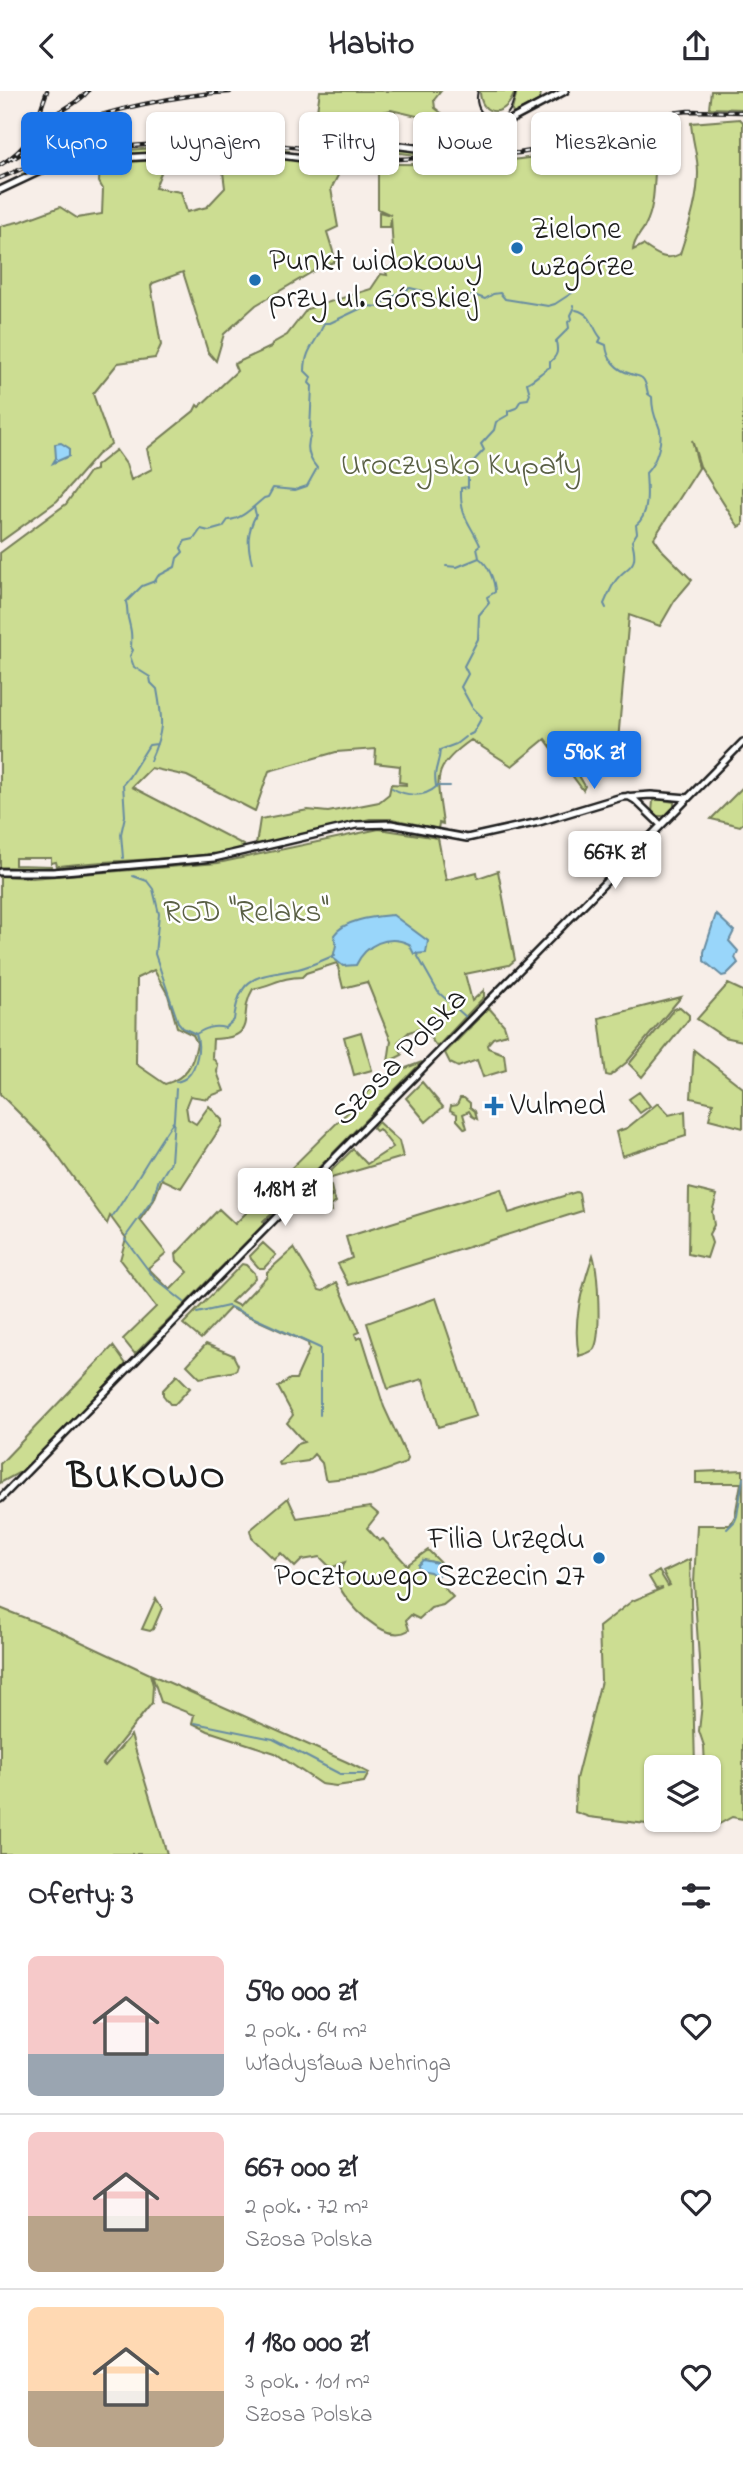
<!DOCTYPE html>
<html lang="pl">
<head>
<meta charset="utf-8">
<style>
	:root { --surface:#fff; --page:#f2f2f3; --text:#2b2b33; --muted:#7c7c81; --line:#e1e1e2; --accent:#1a73e8 }
	body { margin:0; font-family:"Indie Flower",sans-serif; background:var(--page); color:var(--text); height:100vh; display:flex; flex-direction:column; font-size:26px; white-space:nowrap }
	* { box-sizing:border-box; margin:0 }
	p { font-size:23px; color:var(--muted) }
	.icon { flex:none; width:38px; height:38px; fill:none; stroke:currentColor; stroke-width:2; stroke-linecap:round; stroke-linejoin:round }
	.map { position:relative; height:1763px; overflow:hidden }
	.panel { display:flex; flex-direction:column; background:var(--surface); flex:1 }
	.panel>* { flex:none }
	.guide { position:absolute; left:21px; top:21px; width:702px; height:63px; display:flex; gap:14px }
	.tools { position:absolute; left:644px; top:1664px; display:grid; gap:14px }
	.tools a { display:grid; place-items:center; width:77px; height:77px; border-radius:10px; background:var(--surface); box-shadow:0 2px 5px #0004; font-size:35px }
	.price { position:absolute; translate:-50% -60px; padding:0 16px; border-radius:7px; background:#fff; color:#222; font-size:23px; line-height:46px; filter:drop-shadow(0 2px 4px #0008) }
	.price::after { content:''; position:absolute; left:50%; top:42px; width:21px; height:16px; margin-left:-10px; background:inherit; clip-path:polygon(0 0,100% 0,50% 100%) }
	.price.on { background:var(--accent); color:#fff }
	ul { padding:0; list-style:none }
	li { display:flex; align-items:center; gap:21px; height:175px; padding:0 28px }
	li+li { border-top:2px solid var(--line) }
	li span { display:grid; place-items:center; flex:none; width:196px; height:140px; border-radius:10px; color:#555 }
	li>.icon { margin-inline-start:auto }
	span .icon { width:84px; height:84px; fill:#fffc; stroke-width:1 }
	li b { font-size:30px }
	h2 { display:flex; justify-content:space-between; align-items:center; height:84px; padding:0 28px; font-size:30px }
	.tag { padding:0 24px; border-radius:10px; background:var(--surface); box-shadow:0 2px 5px #0004; font-size:24px; line-height:63px }
	.tag.on { background:var(--accent); color:#fff }
	header { display:flex; justify-content:space-between; align-items:center; height:91px; padding:0 28px; background:var(--surface); font-size:32px; font-weight:800 }
	.map>svg:first-child { display:block }
	.green { fill:#ccdd92; stroke:#747c57; stroke-width:2; fill-rule:evenodd }
	.water { fill:#99d6fa; stroke:#678ca1; stroke-width:2 }
	.lines { fill:none; stroke-linecap:round; stroke-linejoin:round }
	.stream { stroke:#678ca1; stroke-width:2 }
	.tertiary-casing { stroke:#1c1c1c; stroke-width:10 }
	.tertiary { stroke:#fff; stroke-width:5 }
	.tram { stroke:#1c1c1c; stroke-width:2 }
	.rail-casing { stroke:#1c1c1c; stroke-width:4.5 }
	.rail { stroke:#fff; stroke-width:2; stroke-dasharray:5; stroke-linecap:butt }
	.poi-dot { fill:#1f6fb2; stroke:#fff; stroke-width:2.5 }
	.labels { text-anchor:middle; dominant-baseline:central; stroke-width:5; stroke-linejoin:round; paint-order:stroke }
	.poi-label { font-size:32px; fill:#1c1c1c; stroke:#fff; text-anchor:start }
	.park-label { font-size:32px; fill:#5a6045; stroke:#fff }
	.street-label { font-size:32px; fill:#1c1c1c; stroke:#fff }
	.district-label { font-size:38px; font-weight:bold; letter-spacing:2px; fill:#1c1c1c; stroke:#fff }
</style>
</head>
<body>
<header><svg class="icon" aria-label="back" viewBox="0 0 24 24"><path d="M15 5l-7 7 7 7"/></svg>Habito<svg class="icon" aria-label="share" viewBox="0 0 24 24"><path d="M12 15V3M7 8l5-5 5 5M5 13v7h14v-7"/></svg></header>
<div class="map">
<svg width="743" height="1763" viewBox="0 0 743 1763">
	<rect width="100%" height="100%" fill="#f7eee8"/>
	<filter id="ink" filterUnits="userSpaceOnUse"><feTurbulence type="fractalNoise" baseFrequency=".0143" numOctaves="2"/><feDisplacementMap in="SourceGraphic" scale="14" xChannelSelector="R" yChannelSelector="G"/><feConvolveMatrix kernelMatrix="1 2 1 2 8 2 1 2 1" color-interpolation-filters="sRGB"/></filter>
	<g filter="url(#ink)">
		<!-- green -->
		<path class="green" d="M 320,0 L 441,0 L 434,9 L 435,17 L 464,40 L 465,46 L 457,52 L 443,55 L 443,31 L 391,19 L 366,25 L 363,46 L 329,42 L 315,33 Z
			M 480,0 L 515,0 C 507,27 480,27 480,0 Z
			M 517,0 L 541,0 L 540,9 L 513,23 L 512,19 Z
			M 711,0 L 743,0 L 743,18 L 709,17 Z
			M 740,28 L 743,31 L 743,434 L 739,436 L 734,429 L 700,375 L 692,349 L 699,377 L 654,447 L 663,460 L 692,489 L 675,509 L 660,535 L 629,524 L 617,662 L 578,683 L 585,695 L 583,699 L 545,648 L 512,675 L 471,649 C 430,678 437,687 443,733 L 439,732 L 438,738 L 392,728 L 370,728 L 256,754 L 260,728 L 308,719 L 328,721 L 379,711 L 389,703 L 391,693 L 406,694 L 406,692 L 399,691 L 400,675 L 375,672 L 376,658 L 336,661 L 269,680 L 255,720 L 187,685 L 151,677 L 132,696 L 244,754 L 243,757 C 183,771 121,767 60,775 L 57,775 L 56,771 L 51,772 L 51,767 L 15,767 L 15,774 L 51,775 L 52,778 L 0,776 L 0,462 L 66,413 L 89,381 L 96,379 L 96,375 L 116,359 L 126,373 L 131,389 L 152,378 L 147,358 L 194,320 L 197,314 L 199,316 L 237,280 L 234,273 L 271,256 L 273,252 L 287,244 L 307,218 L 371,198 L 381,183 L 387,184 L 385,177 L 394,176 L 391,126 L 390,136 L 379,136 L 379,121 L 391,124 L 378,118 L 378,82 L 372,79 L 371,72 C 461,76 548,72 634,42 L 639,43 L 641,77 L 655,80 C 654,98 654,118 645,135 C 640,144 634,148 633,159 L 643,154 C 656,163 666,171 680,163 C 688,137 698,110 698,82 C 698,65 692,49 691,32 Z
			M 352,52 L 441,62 L 467,57 L 468,64 L 417,64 L 337,55 Z
			M 214,55 L 255,56 L 290,60 L 192,59 L 80,66 L 50,73 L 22,86 L 22,83 C 82,55 148,58 214,55 Z
			M 221,65 L 245,65 L 344,73 L 331,98 L 338,136 L 327,141 L 336,170 L 314,180 L 256,214 L 224,243 L 216,270 L 208,261 L 183,181 L 153,192 L 151,195 L 161,254 L 155,267 L 118,272 L 93,303 L 111,353 L 97,364 L 57,410 L 0,451 L 0,135 L 22,130 L 60,116 L 77,127 L 102,123 L 103,98 L 99,91 L 100,72 L 166,69 L 155,97 L 181,101 L 187,121 L 207,116 L 225,97 Z
			M 743,696 L 743,732 L 740,735 L 711,728 Z
			M 657,708 L 674,711 L 674,716 L 665,725 L 657,725 L 652,721 L 653,710 Z
			M 379,738 L 438,747 L 446,789 L 477,781 L 478,787 L 498,780 L 515,869 L 509,874 L 465,883 L 472,910 L 484,899 L 484,906 L 437,956 L 423,937 L 409,941 L 398,951 L 402,964 L 388,971 L 391,950 L 367,891 L 343,897 L 337,872 L 306,882 L 302,886 C 283,886 274,893 253,898 C 236,925 261,947 213,948 L 212,966 L 218,974 L 217,981 L 224,1000 L 210,1005 L 208,1008 L 190,1005 L 186,1015 L 188,1028 L 196,1033 L 209,1015 L 222,1029 L 222,1034 L 181,1097 L 162,1088 L 154,1109 L 140,1129 L 166,1162 L 148,1177 L 170,1199 L 188,1181 L 177,1170 L 176,1163 L 219,1118 L 235,1133 L 384,985 L 422,971 L 290,1106 L 263,1131 L 264,1133 L 135,1263 L 123,1248 L 156,1216 L 120,1169 L 126,1147 L 110,1125 L 107,1133 L 46,1049 L 0,1003 L 0,785 L 32,787 L 218,772 ZM 154,879 L 168,904 L 177,936 L 193,944 L 197,952 C 193,973 187,987 165,993 L 136,973 L 137,887 Z
			M 728,893 L 743,900 L 743,950 L 724,946 L 697,928 Z
			M 681,906 L 627,971 L 610,985 L 606,984 L 599,927 Z
			M 680,916 L 689,924 L 689,928 L 642,986 L 629,973 L 674,918 Z
			M 489,917 L 504,934 L 507,943 L 493,947 L 487,954 L 488,957 L 504,963 L 506,979 L 483,986 L 477,969 L 458,976 L 450,972 L 445,962 Z
			M 361,941 L 372,979 L 354,984 L 344,946 Z
			M 694,959 L 743,997 L 743,1037 L 709,1028 L 713,1012 L 691,1007 Z
			M 422,991 L 443,1016 L 426,1031 L 406,1007 Z
			M 639,1001 L 650,1015 L 640,1022 L 629,1008 Z
			M 460,1007 L 464,1007 L 470,1012 L 470,1016 L 475,1020 L 477,1028 L 472,1025 L 469,1020 L 463,1023 L 467,1037 L 465,1038 L 457,1029 L 457,1023 L 450,1019 L 451,1015 L 457,1014 Z
			M 658,1012 L 669,1024 L 685,1020 L 686,1045 L 622,1065 L 616,1041 L 627,1037 Z
			M 378,1031 L 399,1050 L 403,1066 L 321,1090 L 353,1058 L 367,1073 L 393,1056 L 379,1038 L 376,1040 L 373,1037 Z
			M 319,1092 L 331,1095 L 333,1104 L 324,1105 L 326,1109 L 333,1105 L 336,1111 L 331,1115 L 332,1120 L 327,1118 L 321,1108 L 323,1106 L 321,1101 L 313,1108 L 309,1103 Z
			M 689,1097 L 717,1104 L 712,1121 L 714,1134 L 709,1143 L 712,1152 L 707,1167 L 688,1163 Z
			M 501,1098 L 509,1122 L 576,1101 L 579,1102 L 582,1120 L 349,1194 L 338,1173 L 352,1167 L 346,1146 Z
			M 263,1152 L 276,1164 L 264,1177 L 259,1177 L 251,1168 L 250,1165 Z
			M 294,1157 L 319,1199 L 323,1200 L 337,1191 L 360,1241 L 355,1243 L 357,1248 L 362,1246 L 384,1316 L 408,1368 L 406,1372 L 373,1384 L 328,1389 L 325,1387 L 322,1372 L 314,1363 L 308,1370 L 280,1374 L 279,1372 L 297,1353 L 304,1351 L 287,1332 L 293,1324 L 278,1296 L 290,1288 L 296,1288 L 309,1259 L 308,1252 L 230,1217 L 201,1248 L 183,1233 L 242,1173 L 246,1174 L 254,1182 L 255,1187 L 231,1211 L 239,1215 L 267,1185 L 267,1181 Z
			M 593,1164 C 598,1179 602,1244 594,1258 C 591,1262 584,1263 579,1265 C 572,1230 582,1197 593,1164 Z
			M 436,1207 L 476,1325 L 438,1336 L 423,1288 L 388,1298 L 367,1232 Z
			M 206,1253 L 233,1264 L 238,1274 L 236,1280 L 200,1287 L 187,1274 Z
			M 113,1255 L 126,1273 L 26,1378 L 0,1392 L 0,1373 Z
			M 177,1284 L 190,1297 L 175,1313 L 170,1313 L 163,1304 L 163,1299 Z
			M 743,1379 L 743,1728 L 732,1726 L 714,1736 L 699,1733 L 699,1729 L 709,1729 L 709,1676 L 705,1676 L 704,1655 L 699,1640 L 702,1613 L 694,1492 L 697,1434 L 730,1434 L 735,1425 L 741,1392 L 696,1392 L 696,1381 Z
			M 288,1407 L 297,1427 L 370,1416 L 378,1423 L 367,1437 L 379,1450 L 383,1448 L 407,1474 L 428,1459 L 442,1473 L 424,1469 C 432,1483 441,1494 453,1506 L 443,1514 L 431,1517 L 419,1528 L 411,1524 L 406,1529 L 409,1539 C 385,1554 346,1513 337,1491 L 345,1471 L 331,1477 L 320,1466 L 302,1469 L 295,1476 L 281,1462 L 274,1468 L 252,1447 L 250,1439 Z
			M 690,1468 L 695,1676 L 656,1676 L 656,1729 L 696,1729 L 696,1739 L 589,1726 L 575,1721 L 576,1688 L 601,1590 L 599,1536 L 632,1510 L 663,1497 L 656,1498 L 649,1486 L 659,1480 L 668,1495 L 670,1494 L 663,1481 Z
			M 156,1507 L 162,1517 L 153,1538 L 150,1540 L 142,1538 Z
			M 0,1517 L 58,1540 L 150,1583 L 153,1594 L 152,1612 L 103,1673 L 105,1675 L 131,1644 L 167,1763 L 0,1763 Z
			M 152,1584 L 347,1671 L 369,1682 L 364,1691 L 336,1695 L 321,1693 L 275,1662 L 208,1640 L 192,1632 L 194,1624 L 161,1611 Z"/>
		<!-- water -->
		<path class="water" d="M 61,352 L 69,357 L 69,365 L 53,372 L 56,367 L 55,353 Z
			M 716,823 L 734,840 L 729,850 L 738,860 L 735,867 L 738,872 L 726,884 L 722,885 L 704,870 L 704,861 Z
			M 393,824 L 428,850 L 426,862 L 414,863 L 409,853 C 388,843 366,853 356,874 L 343,875 L 333,867 L 336,854 L 334,844 C 345,828 374,826 393,824 Z
			M 423,1469 L 442,1473 L 441,1482 L 436,1485 L 430,1481 L 419,1479 L 418,1474 Z"/>
		<g class="lines">
			<!-- stream -->
			<path class="stream" d="M 390,207 L 410,197 L 423,200 L 423,210 L 427,213 L 435,209 C 450,218 459,211 474,204 L 485,208 L 493,203 L 500,202 L 505,208 L 548,215 L 555,213 L 578,198
				M 576,219 C 593,223 592,237 601,247 L 599,251 L 606,254 C 607,268 616,279 631,283 C 633,284 640,285 642,287 C 646,290 647,298 648,303 L 652,306 C 652,317 654,325 658,333 C 665,347 656,372 646,382 C 647,398 650,424 636,434 L 637,442 L 632,450 C 640,480 626,473 614,492 C 610,499 607,506 604,513 L 606,517
				M 252,472 C 247,453 247,441 256,424 L 254,416
				M 446,475 L 457,476 L 479,467
				M 469,644 L 473,642 L 482,626 L 472,616 L 461,596 L 468,583 L 464,575 L 478,548 L 479,524 L 489,512 L 487,506 L 495,501 C 495,490 488,473 479,467 L 477,456 L 480,454 C 469,430 460,426 461,397 L 468,396 L 468,382 L 466,378 L 484,359 L 481,353 L 494,339 L 496,331 L 508,324 L 508,320 L 516,317 L 521,309 L 528,308 L 530,303 L 527,292 C 537,287 541,281 550,276 L 550,271 C 558,264 558,260 556,250 L 569,237 L 568,231 L 572,228 L 571,224 L 574,218 L 573,214
				M 150,670 C 164,639 163,631 157,598 L 151,592 L 150,586 L 134,576 L 130,565 L 133,559 L 131,556 C 132,543 131,539 128,527 C 127,522 128,517 126,511 L 142,495 L 155,490 L 158,485 L 175,476 L 177,467 L 183,461 L 181,457 L 185,450 L 194,448 L 201,438 L 209,440 L 223,436 L 228,429 C 241,429 253,416 264,407 L 268,406 L 273,397 L 295,399 L 307,395 L 317,377 C 308,367 306,355 311,343 L 310,340 L 312,295 L 309,292 L 311,286 L 305,280 C 305,257 317,252 324,232 L 330,232 L 366,215 L 381,216 L 387,208
				M 450,695 L 436,695 C 433,677 439,675 440,659 L 456,653 L 465,646
				M 392,697 C 405,705 424,707 436,696
				M 123,767 L 121,743 L 125,725 L 123,693 L 129,686 L 149,654 L 157,653
				M 133,785 L 147,790 L 153,798 L 159,823 L 155,863 L 178,931 L 183,937 L 196,943 C 201,955 197,977 187,986 C 184,989 180,990 176,991
				M 416,862 L 438,901 L 466,926
				M 196,943 C 206,937 213,934 225,937 L 234,929 C 239,882 259,886 298,878 C 311,875 323,869 335,864
				M 161,1087 L 171,1071 L 176,998
				M 112,1126 C 134,1095 151,1062 173,1031
				M 126,1145 L 153,1108 L 159,1088
				M 125,1148 L 155,1188 L 184,1211
				M 197,1222 L 228,1215 L 320,1257 L 320,1324
				M 727,1438 L 735,1430 L 737,1425 L 743,1387
				M 195,1632 L 273,1648 L 340,1683 L 365,1683"/>
			<defs>
				<path id="tertiary" d="M 0,99 L 51,75 L 86,69 L 227,61 L 264,62 L 319,69 L 325,66 L 338,47 L 432,59 L 448,58 L 469,51 L 565,0
					M 628,705 L 635,709 L 661,734
					M 0,781 L 53,781 L 214,767 L 356,734 L 391,733 L 467,747 L 539,731 L 622,706 L 651,704 L 688,707
					M 0,1408 L 743,651"/>
			</defs>
			<!-- tertiary casing -->
			<use href="#tertiary" class="tertiary-casing"/>
			<!-- tertiary -->
			<use href="#tertiary" class="tertiary"/>
			<!-- tram -->
			<path class="tram" d="M 478,0 C 472,20 492,38 508,22 C 513,16 514,7 516,0"/>
			<defs>
				<path id="rail" d="M 31,39 L 39,23 L 47,0
					M 12,68 C 28,60 42,47 59,40 C 103,19 181,3 230,1
					M 0,74 C 22,62 30,44 48,29 C 61,18 77,14 88,0
					M 0,87 L 50,66 L 78,59 L 198,50 L 249,51 L 399,68 L 519,62 L 561,55 L 623,32 L 657,24 L 688,20 L 743,21"/>
			</defs>
			<!-- rail casing -->
			<use href="#rail" class="rail-casing"/>
			<!-- rail -->
			<use href="#rail" class="rail"/>
		</g>
	</g>
	<!-- markers -->
	<g class="poi-dot">
		<circle cx="517" cy="157" r="7"/>
		<circle cx="255" cy="189" r="7"/>
		<path d="M490.5 1004.5h7v7h7v7h-7v7h-7v-7h-7v-7h7z"/>
		<circle cx="599" cy="1467" r="7"/>
	</g>
	<g class="labels">
		<!-- poi labels -->
		<g class="poi-label">
			<text x="531" y="139">Zielone<tspan x="531" dy="37">wzgórze</tspan></text>
			<text x="269" y="171">Punkt widokowy<tspan x="269" dy="37">przy ul. Górskiej</tspan></text>
			<text x="510" y="1015">Vulmed</text>
			<text x="585" y="1449" text-anchor="end">Filia Urzędu<tspan x="585" dy="37">Pocztowego Szczecin 27</tspan></text>
		</g>
		<!-- park labels -->
		<g class="park-label">
			<text x="461" y="375">Uroczysko Kupały</text>
			<text x="246" y="822">ROD "Relaks"</text>
		</g>
		<!-- street labels -->
		<g class="street-label">
			<text transform="translate(401 967) rotate(-46)">Szosa Polska</text>
		</g>
		<!-- district labels -->
		<g class="district-label">
			<text x="147" y="1387">BUKOWO</text>
		</g>
	</g>
</svg>
<div class="tools">
<a><svg class="icon" aria-label="layers" viewBox="0 0 24 24"><path d="M12 4l9 5-9 5-9-5zM3 14l9 5 9-5"/></svg></a>
</div>
<b class="price on" style="left:594px;top:700px">590K zł</b>
<b class="price" style="left:615px;top:800px">667K zł</b>
<b class="price" style="left:285px;top:1137px">1.18M zł</b>
<div class="guide">
<a class="tag on">Kupno</a>
<a class="tag">Wynajem</a>
<a class="tag">Filtry</a>
<a class="tag">Nowe</a>
<a class="tag">Mieszkanie</a>
</div>
</div>
<section class="panel">
<h2>Oferty: 3<svg class="icon" aria-label="filters" viewBox="0 0 24 24"><path d="M4 7h16M4 17h16"/><circle cx="9" cy="7" r="2"/><circle cx="15" cy="17" r="2"/></svg></h2>
<ul>
<li><span style="background:linear-gradient(#f6c9c9 70%,#9aa5b1 0)"><svg class="icon" aria-label="home" viewBox="0 0 24 24"><path d="M3 11l9-7 9 7M6 9v11h12V9"/></svg></span><div><b>590 000 zł</b><p>2 pok. · 64 m²</p><p>Władysława Nehringa</p></div><svg class="icon" aria-label="heart" viewBox="0 0 24 24"><path d="M12 20l-8-8c-3-5 5-10 8-4 3-6 11-1 8 4z"/></svg></li>
<li><span style="background:linear-gradient(#f6c9c9 60%,#b9a48a 0)"><svg class="icon" aria-label="home" viewBox="0 0 24 24"><path d="M3 11l9-7 9 7M6 9v11h12V9"/></svg></span><div><b>667 000 zł</b><p>2 pok. · 72 m²</p><p>Szosa Polska</p></div><svg class="icon" aria-label="heart" viewBox="0 0 24 24"><path d="M12 20l-8-8c-3-5 5-10 8-4 3-6 11-1 8 4z"/></svg></li>
<li><span style="background:linear-gradient(#ffd9b3 60%,#b9a48a 0)"><svg class="icon" aria-label="home" viewBox="0 0 24 24"><path d="M3 11l9-7 9 7M6 9v11h12V9"/></svg></span><div><b>1 180 000 zł</b><p>3 pok. · 101 m²</p><p>Szosa Polska</p></div><svg class="icon" aria-label="heart" viewBox="0 0 24 24"><path d="M12 20l-8-8c-3-5 5-10 8-4 3-6 11-1 8 4z"/></svg></li>
</ul>
</section>
</body>
</html>
